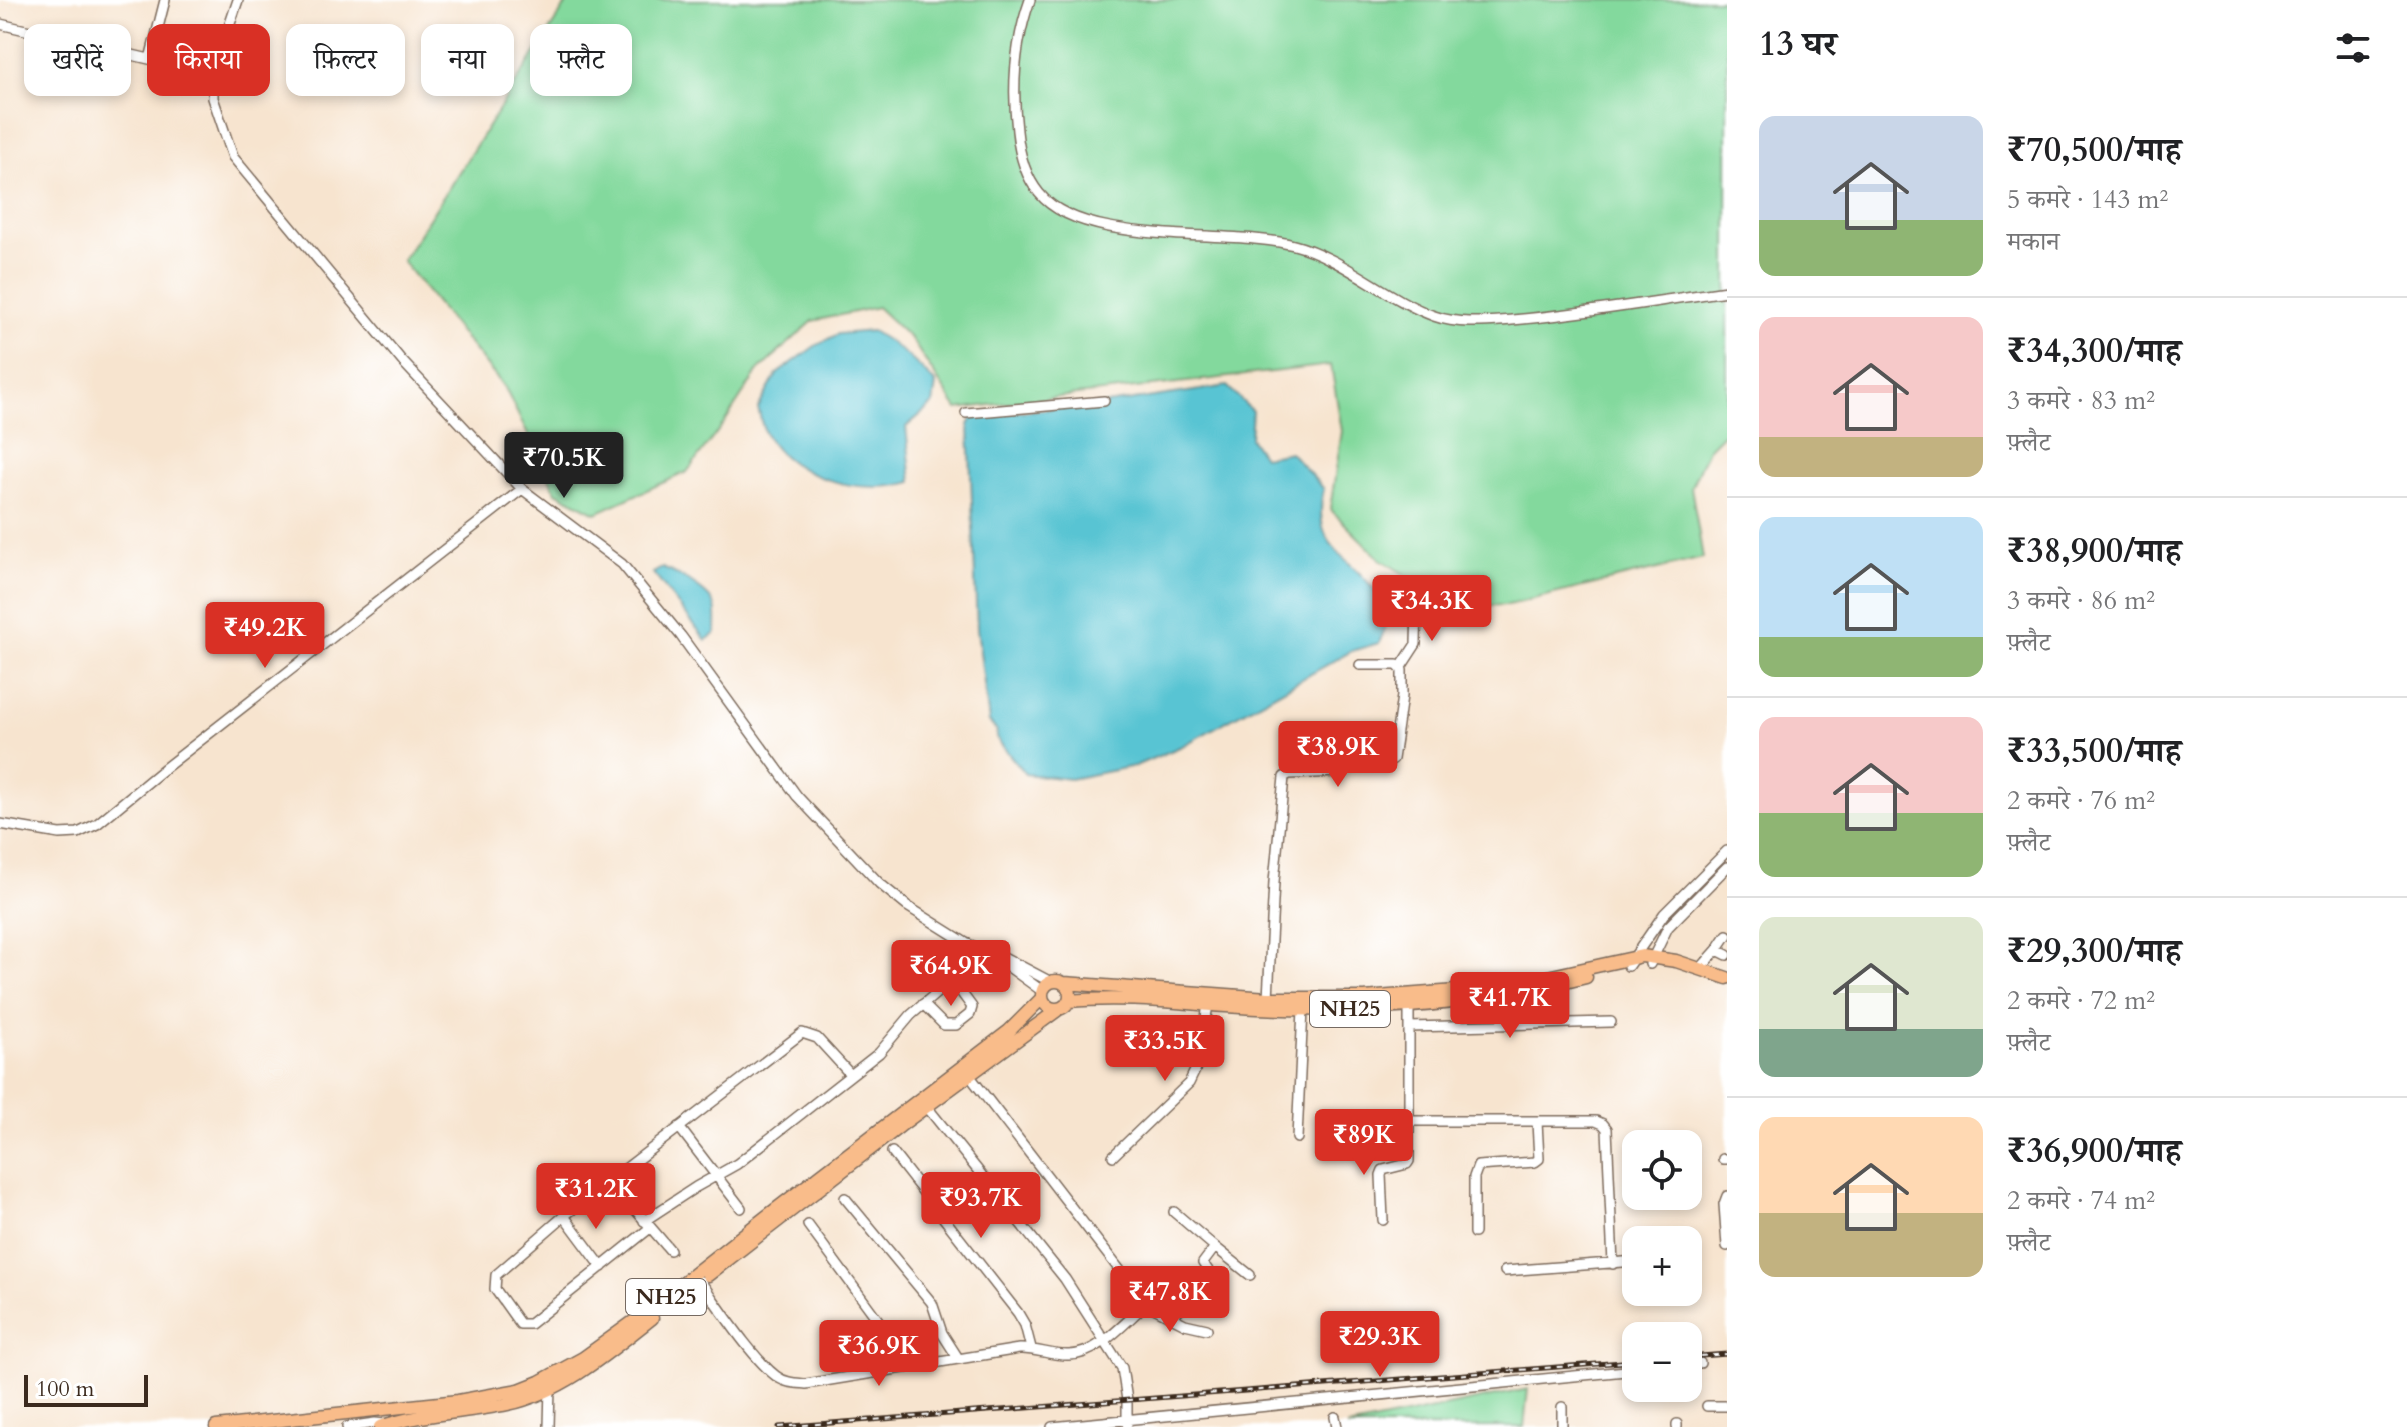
<!DOCTYPE html>
<html lang="hi">
<head>
<meta charset="utf-8">
<style>
	:root { --surface:#fff; --page:#f2f2f2; --text:#202124; --muted:#757577; --line:#e0e0e0; --accent:#d93025 }
	body { margin:0; font-family:Cardo,"Noto Serif Devanagari",serif; background:var(--page); color:var(--text); height:100vh; display:flex; flex-direction:column; font-size:30px; white-space:nowrap }
	* { box-sizing:border-box; margin:0 }
	p { font-size:26px; color:var(--muted) }
	.icon { flex:none; width:44px; height:44px; fill:none; stroke:currentColor; stroke-width:2; stroke-linecap:round; stroke-linejoin:round }
	.map { position:relative; flex:1; overflow:hidden }
	.details { display:flex; flex-direction:column; background:var(--surface); width:680px }
	.details>* { flex:none }
	.guide { position:absolute; left:24px; top:24px; width:760px; height:72px; display:flex; gap:16px }
	.buttons { position:absolute; left:1622px; top:1130px; display:grid; gap:16px }
	.buttons a { display:grid; place-items:center; width:80px; height:80px; border-radius:16px; background:var(--surface); box-shadow:0 4px 12px #0003; font-size:40px }
	.scale { position:absolute; left:24px; bottom:20px; width:124px; box-sizing:border-box; padding-left:8px; border:4px solid #3b2a1e; border-top:0; font-size:22px; line-height:28px; white-space:nowrap; color:#3b2a1e; -webkit-text-stroke:6px #fff; paint-order:stroke }
	.price { position:absolute; translate:-50% -68px; padding:0 18px; border-radius:8px; background:var(--accent); color:#fff; font-size:26px; line-height:52px; filter:drop-shadow(0 2px 4px #0008) }
	.price::after { content:''; position:absolute; left:50%; top:48px; width:24px; height:18px; margin-left:-12px; background:inherit; clip-path:polygon(0 0,100% 0,50% 100%) }
	.price.active { background:#222; color:#fff }
	ul { padding:0; list-style:none }
	li { display:flex; align-items:center; gap:24px; height:200px; padding:0 32px }
	li+li { border-top:2px solid var(--line) }
	li span { display:grid; place-items:center; flex:none; width:224px; height:160px; border-radius:16px; color:#555 }
	li>.icon { margin-inline-start:auto }
	span .icon { width:96px; height:96px; fill:#fffc; stroke-width:1 }
	li b { font-size:34px }
	h2 { display:flex; justify-content:space-between; align-items:center; height:96px; padding:0 32px; font-size:34px }
	.tag { padding:0 28px; border-radius:16px; background:var(--surface); box-shadow:0 4px 12px #0003; font-size:28px; line-height:72px }
	.tag.active { background:var(--accent); color:#fff }
	main { display:flex; flex:1; min-height:0 }
	.map>svg:first-child { display:block }
	.green { fill:#83d99d; stroke:#5f825e; stroke-width:2 }
	.water { fill:#59c4d3; stroke:#4a7778; stroke-width:2 }
	.lines { fill:none; stroke-linecap:round; stroke-linejoin:round }
	.minor-casing { stroke:#7d6b5c; stroke-width:12 }
	.major-casing { stroke:#7d6b5c; stroke-width:15 }
	.minor { stroke:#fff; stroke-width:9 }
	.major { stroke:#f9bc8a; stroke-width:12 }
	.rail-casing { stroke:#3b2a1e; stroke-width:5 }
	.rail { stroke:#fff; stroke-width:2; stroke-dasharray:6; stroke-linecap:butt }
	.labels { text-anchor:middle; dominant-baseline:central; stroke-width:7; stroke-linejoin:round; paint-order:stroke }
	.shield { fill:#fff; stroke:#766a62; stroke-width:2 }
	.shield-label { font-size:22px; font-weight:bold; fill:#3b2a1e }
</style>
</head>
<body>
<main>
<div class="map">
<svg width="1727" height="1427" viewBox="0 0 1727 1427">
	<rect width="100%" height="100%" fill="#fff"/>
	<filter id="ink" filterUnits="userSpaceOnUse"><feTurbulence type="fractalNoise" baseFrequency=".0125" numOctaves="2"/><feDisplacementMap in="SourceGraphic" scale="16" xChannelSelector="R" yChannelSelector="G"/><feConvolveMatrix kernelMatrix="1 2 1 2 8 2 1 2 1" color-interpolation-filters="sRGB"/></filter>
	<filter id="wash" filterUnits="userSpaceOnUse"><feTurbulence type="fractalNoise" baseFrequency=".006" numOctaves="4" result="noise"/><feDisplacementMap in="SourceGraphic" scale="32" xChannelSelector="R" yChannelSelector="G"/><feGaussianBlur stdDeviation="1.8" result="paint"/><feColorMatrix in="noise" values="0 0 0 0 0 0 0 0 0 0 0 0 0 0 0 0 0 1.4 0 .05"/><feComposite in="paint" operator="in"/></filter>
	<g filter="url(#wash)">
		<rect width="100%" height="100%" fill="#f7e4cf"/>
		<!-- green -->
		<path class="green" d="M 569,0 L 1727,0 L 1727,430 L 1708,449 L 1691,487 L 1703,558 L 1508,605 L 1456,606 L 1380,559 L 1330,509 L 1342,431 L 1331,365 L 957,409 L 911,339 L 877,307 L 813,321 L 758,371 L 724,423 L 687,472 L 596,513 L 556,492 L 505,388 L 402,261 Z
			M 1528,1389 L 1524,1427 L 1347,1427 L 1348,1427 Z"/>
		<!-- water -->
		<path class="water" d="M 872,331 C 898,346 917,362 936,384 L 933,404 L 906,427 L 912,482 C 865,496 790,480 765,433 C 762,426 760,416 758,408 L 777,374 L 815,346 L 838,334 Z
			M 1227,386 L 1252,411 L 1250,438 L 1263,457 L 1290,452 L 1324,489 C 1310,546 1347,553 1376,592 C 1381,599 1386,605 1388,614 C 1389,623 1382,635 1379,643 L 1352,651 L 1182,746 L 1135,766 L 1070,779 L 1025,774 L 996,738 L 997,731 L 989,722 L 977,629 L 969,425 L 974,415 L 1100,405 Z
			M 662,568 C 676,573 710,591 715,606 C 717,613 716,625 716,633 L 706,640 L 653,573 Z"/>
	</g>
	<g filter="url(#ink)">
		<g class="lines">
			<defs>
				<path id="minor" d="M 238,0 L 213,74 L 213,98 L 233,157 L 402,361 L 522,489 L 622,564 L 681,636 L 797,796 L 879,883 L 907,906 L 966,943 L 991,954 L 998,954 L 1051,982
					M 1030,0 C 1015,42 1012,88 1017,131 C 1019,152 1025,176 1039,193 C 1083,248 1228,228 1294,245 C 1341,257 1387,299 1434,316 C 1459,325 1486,322 1512,320 C 1584,314 1655,301 1727,291
					M 0,24 L 213,74
					M 150,59 L 165,0
					M 966,413 L 1104,401
					M 1401,667 L 1416,644 L 1417,604
					M 0,824 L 60,834 L 78,833 L 97,824 L 165,768 L 522,489
					M 1717,950 L 1727,935
					M 991,954 L 1042,991
					M 1650,964 L 1668,927 L 1727,867
					M 1628,966 L 1664,914 L 1727,851
					M 1700,969 L 1717,950 L 1727,955
					M 1268,998 L 1274,882 L 1284,777 L 1289,774 L 1339,772 L 1343,762 L 1383,764 L 1393,759 L 1402,696 L 1402,670 L 1397,665 L 1360,665
					M 923,1004 L 944,1025 L 956,1025 L 970,1014 L 972,1007 L 953,981
					M 1409,1027 L 1611,1022
					M 923,1102 L 1065,1279 L 1122,1368 L 1127,1400 L 1127,1424
					M 1410,1121 L 1596,1121 L 1603,1124 L 1607,1129 L 1613,1264
					M 679,1127 L 741,1208
					M 1297,1138 L 1303,1009
					M 892,1152 L 1018,1313 L 1025,1325 L 1031,1348
					M 1113,1156 L 1189,1083 L 1200,1060 L 1208,1004
					M 1723,1159 L 1727,1159
					M 610,1180 L 670,1250
					M 1727,1196 L 1724,1204 L 1727,1246
					M 845,1198 L 932,1303 L 942,1333 L 958,1358
					M 564,1216 L 602,1267
					M 1383,1220 L 1381,1175 L 1383,1170 L 1407,1164 L 1409,1161 L 1409,1005
					M 644,1221 L 696,1187 L 737,1164 L 879,1053 L 911,1015 L 985,951
					M 808,1225 L 911,1365
					M 650,1228 L 530,1324 L 520,1324 L 495,1289 L 496,1275 L 564,1216 L 802,1033 L 817,1038 L 850,1074
					M 1474,1233 L 1474,1177 L 1478,1166 L 1535,1162 L 1539,1159 L 1537,1122
					M 1215,1247 L 1250,1275
					M 1505,1271 L 1636,1261
					M 700,1281 C 719,1307 752,1358 776,1376 C 785,1383 796,1383 806,1384 L 1019,1349 C 1036,1348 1052,1356 1069,1355 C 1098,1355 1125,1322 1146,1304 L 969,1075
					M 1146,1304 L 1185,1324 L 1207,1329
					M 1170,1316 L 1212,1287 L 1215,1281 L 1203,1263 L 1215,1247 L 1174,1212
					M 1688,1364 L 1700,1363
					M 1707,1406 L 1727,1406
					M 1562,1407 L 1562,1427
					M 1335,1417 L 1337,1427
					M 347,1427 L 375,1423 L 385,1424
					M 549,1427 L 550,1386
					M 1052,1427 L 1636,1370
					M 1677,1427 L 1677,1424"/>
				<path id="major" d="M1042 995a14 14 0 1 1 28 0a14 14 0 1 1-28 0Z
					M 1064,983 L 1268,998 L 1364,998 L 1456,991 L 1529,981 L 1642,956 L 1676,961 L 1727,978
					M 1069,1001 C 1132,995 1194,1005 1258,1008 C 1366,1013 1481,1005 1586,977
					M 708,1275 L 900,1126 L 1059,1009
					M 216,1427 L 458,1401 L 519,1390 L 539,1382 L 583,1358 L 637,1319 L 766,1217 L 1009,1031 L 1042,998
					M 380,1427 C 422,1413 465,1413 508,1404 C 563,1392 609,1352 652,1318"/>
			</defs>
			<!-- minor casing -->
			<use href="#minor" class="minor-casing"/>
			<!-- major casing -->
			<use href="#major" class="major-casing"/>
			<!-- minor -->
			<use href="#minor" class="minor"/>
			<!-- major -->
			<use href="#major" class="major"/>
			<defs>
				<path id="rail" d="M 1688,1357 L 1727,1354
					M 779,1427 L 1636,1361"/>
			</defs>
			<!-- rail casing -->
			<use href="#rail" class="rail-casing"/>
			<!-- rail -->
			<use href="#rail" class="rail"/>
		</g>
	</g>
	<g class="labels">
		<!-- shield labels -->
		<g class="shield">
			<rect x="1310" y="991" width="80" height="36" rx="6"/>
			<rect x="626" y="1279" width="80" height="36" rx="6"/>
		</g>
		<g class="shield-label">
			<text x="1350" y="1009">NH25</text>
			<text x="666" y="1297">NH25</text>
		</g>
	</g>
</svg>
<div class="buttons">
<a><svg class="icon" aria-label="locate" viewBox="0 0 24 24"><circle cx="12" cy="12" r="6"/><path d="M12 2v4M12 18v4M2 12h4M18 12h4"/></svg></a>
<a>+</a>
<a>−</a>
</div>
<div class="scale">100 m</div>
<b class="price active" style="left:564px;top:500px">₹70.5K</b>
<b class="price" style="left:1432px;top:643px">₹34.3K</b>
<b class="price" style="left:265px;top:670px">₹49.2K</b>
<b class="price" style="left:1338px;top:789px">₹38.9K</b>
<b class="price" style="left:951px;top:1008px">₹64.9K</b>
<b class="price" style="left:1510px;top:1040px">₹41.7K</b>
<b class="price" style="left:1165px;top:1083px">₹33.5K</b>
<b class="price" style="left:1364px;top:1177px">₹89K</b>
<b class="price" style="left:596px;top:1231px">₹31.2K</b>
<b class="price" style="left:981px;top:1240px">₹93.7K</b>
<b class="price" style="left:1170px;top:1334px">₹47.8K</b>
<b class="price" style="left:1380px;top:1379px">₹29.3K</b>
<b class="price" style="left:879px;top:1388px">₹36.9K</b>
<div class="guide">
<a class="tag">खरीदें</a>
<a class="tag active">किराया</a>
<a class="tag">फ़िल्टर</a>
<a class="tag">नया</a>
<a class="tag">फ़्लैट</a>
</div>
</div>
<section class="details">
<h2>13 घर<svg class="icon" aria-label="filters" viewBox="0 0 24 24"><path d="M4 7h16M4 17h16"/><circle cx="9" cy="7" r="2"/><circle cx="15" cy="17" r="2"/></svg></h2>
<ul>
<li><span style="background:linear-gradient(#c9d6e8 65%,#8fb573 0)"><svg class="icon" aria-label="home" viewBox="0 0 24 24"><path d="M3 11l9-7 9 7M6 9v11h12V9"/></svg></span><div><b>₹70,500/माह</b><p>5 कमरे · 143 m²</p><p>मकान</p></div></li>
<li><span style="background:linear-gradient(#f6c9c9 75%,#c2b280 0)"><svg class="icon" aria-label="home" viewBox="0 0 24 24"><path d="M3 11l9-7 9 7M6 9v11h12V9"/></svg></span><div><b>₹34,300/माह</b><p>3 कमरे · 83 m²</p><p>फ़्लैट</p></div></li>
<li><span style="background:linear-gradient(#bfe0f5 75%,#8fb573 0)"><svg class="icon" aria-label="home" viewBox="0 0 24 24"><path d="M3 11l9-7 9 7M6 9v11h12V9"/></svg></span><div><b>₹38,900/माह</b><p>3 कमरे · 86 m²</p><p>फ़्लैट</p></div></li>
<li><span style="background:linear-gradient(#f6c9c9 60%,#8fb573 0)"><svg class="icon" aria-label="home" viewBox="0 0 24 24"><path d="M3 11l9-7 9 7M6 9v11h12V9"/></svg></span><div><b>₹33,500/माह</b><p>2 कमरे · 76 m²</p><p>फ़्लैट</p></div></li>
<li><span style="background:linear-gradient(#dfe7d0 70%,#7fa58c 0)"><svg class="icon" aria-label="home" viewBox="0 0 24 24"><path d="M3 11l9-7 9 7M6 9v11h12V9"/></svg></span><div><b>₹29,300/माह</b><p>2 कमरे · 72 m²</p><p>फ़्लैट</p></div></li>
<li><span style="background:linear-gradient(#ffd9b3 60%,#c2b280 0)"><svg class="icon" aria-label="home" viewBox="0 0 24 24"><path d="M3 11l9-7 9 7M6 9v11h12V9"/></svg></span><div><b>₹36,900/माह</b><p>2 कमरे · 74 m²</p><p>फ़्लैट</p></div></li>
</ul>
</section>
</main>
</body>
</html>
